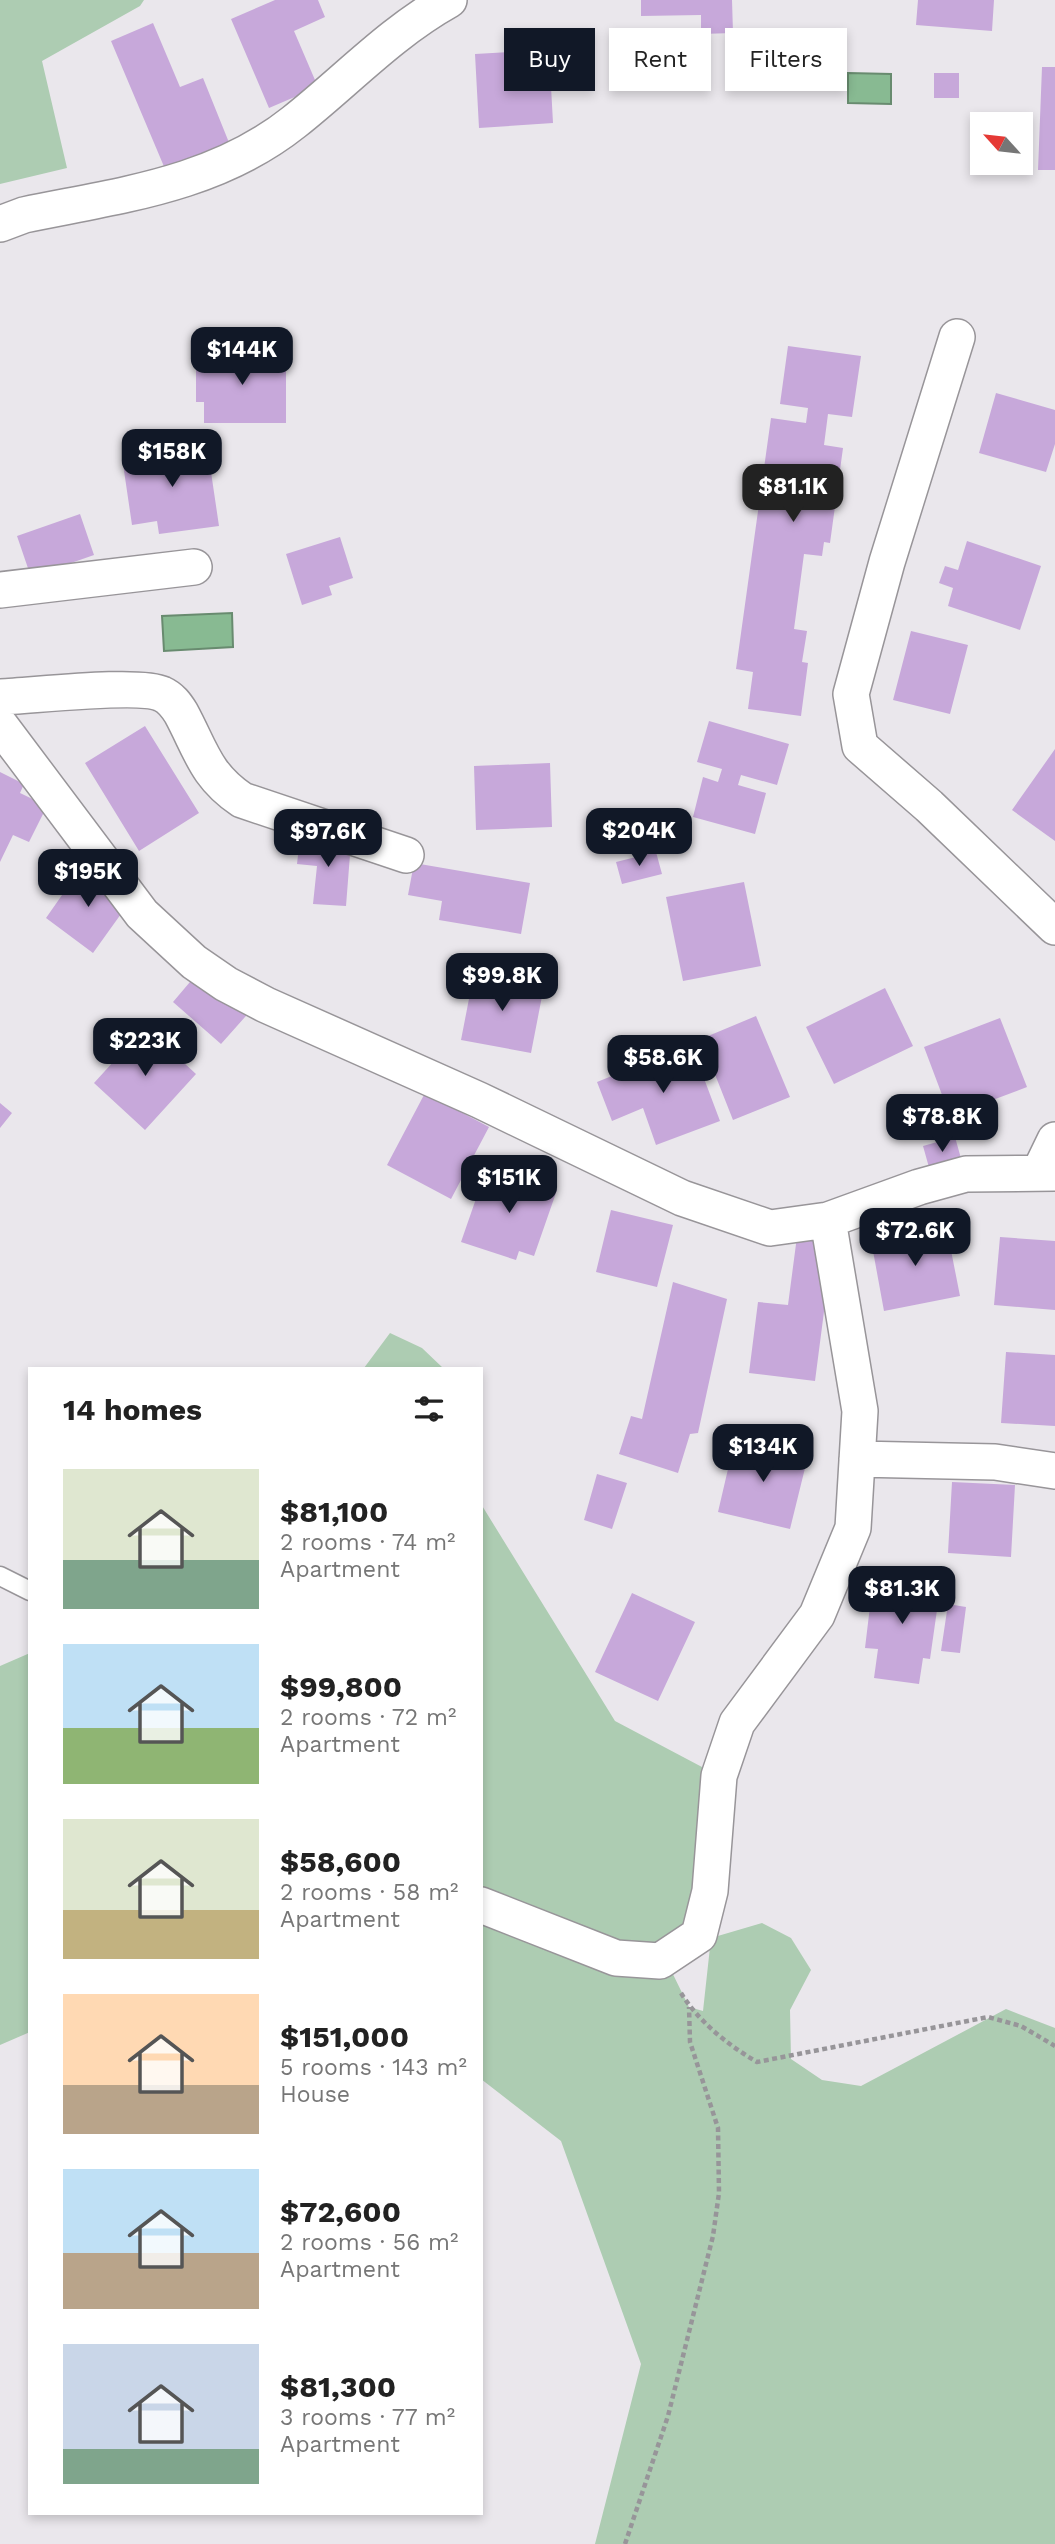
<!DOCTYPE html>
<html lang="en">
<head>
<meta charset="utf-8">
<style>
	:root { --surface:#fff; --page:#f6f6f6; --text:#222; --muted:#767676; --accent:#111827 }
	body { margin:0; font-family:"Work Sans",sans-serif; background:var(--page); color:var(--text); height:100vh; display:flex; flex-direction:column; font-size:26px; white-space:nowrap }
	* { box-sizing:border-box; margin:0 }
	p { font-size:23px; color:var(--muted) }
	.icon { flex:none; width:38px; height:38px; fill:none; stroke:currentColor; stroke-width:2; stroke-linecap:round; stroke-linejoin:round }
	.map { position:relative; flex:1; overflow:hidden }
	.side { position:absolute; left:28px; top:1367px; width:455px; height:1148px; display:flex; flex-direction:column; background:var(--surface); border-radius:0px; box-shadow:0 4px 10px #0003 }
	.side>* { flex:none }
	.guide { position:absolute; left:504px; top:28px; width:444px; height:63px; display:flex; gap:14px }
	.needle { width:46px; rotate:297deg }
	.tools { position:absolute; left:970px; top:112px; display:grid; gap:14px }
	.tools a { display:grid; place-items:center; width:63px; height:63px; border-radius:0px; background:var(--surface); box-shadow:0 4px 10px #0003; font-size:35px }
	.price { position:absolute; translate:-50% -60px; padding:0 16px; border-radius:14px; background:var(--accent); color:#fff; font-size:23px; line-height:46px; filter:drop-shadow(0 2px 4px #0008) }
	.price::after { content:''; position:absolute; left:50%; top:42px; width:21px; height:16px; margin-left:-10px; background:inherit; clip-path:polygon(0 0,100% 0,50% 100%) }
	.price.active { background:#222; color:#fff }
	ul { padding:0; list-style:none }
	li { display:flex; align-items:center; gap:21px; height:175px; padding:0 35px }
	li span { display:grid; place-items:center; flex:none; width:196px; height:140px; border-radius:0px; color:#555 }
	li>.icon { margin-inline-start:auto }
	span .icon { width:84px; height:84px; fill:#fffc; stroke-width:1 }
	li b { font-size:30px }
	h2 { display:flex; justify-content:space-between; align-items:center; height:84px; padding:0 35px; font-size:30px }
	.pill { padding:0 24px; border-radius:0px; background:var(--surface); box-shadow:0 4px 10px #0003; font-size:24px; line-height:63px }
	.pill.active { background:var(--accent); color:#fff }
	.map>svg:first-child { display:block }
	.green { fill:#adccb2 }
	.water { fill:#88ba92; stroke:#688b6f; stroke-width:2 }
	.building { fill:#c7a8da }
	.lines { fill:none; stroke-linecap:round; stroke-linejoin:round }
	.lane-casing { stroke:#989599; stroke-width:21 }
	.street-casing { stroke:#989599; stroke-width:38 }
	.path { stroke:#979599; stroke-width:4.5; stroke-dasharray:5 3.5; stroke-linecap:butt }
	.lane { stroke:#fff; stroke-width:18 }
	.street { stroke:#fff; stroke-width:35 }
</style>
</head>
<body>
<div class="map">
<svg width="1055" height="2544" viewBox="0 0 1055 2544">
	<rect width="100%" height="100%" fill="#eae7ec"/>
	<!-- green -->
	<path class="green" d="M 0,0 L 144,0 L 140,6 L 42,61 L 67,168 L 0,184 Z
		M 390,1333 L 422,1348 L 443,1368 L 364,1368 Z
		M 481,1504 L 615,1721 L 719,1776 L 710,1891 L 665,1958 L 689,2007 L 703,2011 L 711,1938 L 762,1923 L 791,1938 L 811,1970 L 790,2010 L 791,2059 L 822,2080 L 861,2086 L 1006,2009 L 1055,2028 L 1055,2544 L 595,2544 L 641,2364 L 561,2141 L 481,2079 Z
		M 30,1653 L 30,2032 L 0,2045 L 0,1666 Z"/>
	<!-- water -->
	<path class="water" d="M 848,73 L 891,74 L 891,104 L 848,103 Z
		M 232,613 L 233,647 L 164,651 L 162,616 Z"/>
	<!-- building -->
	<path class="building" d="M 275,0 L 318,0 L 325,17 L 294,31 L 318,87 L 269,108 L 231,19 Z
		M 641,0 L 732,0 L 733,33 L 701,34 L 701,15 L 641,16 Z
		M 918,0 L 994,0 L 992,31 L 916,25 Z
		M 153,23 L 180,87 L 203,78 L 232,150 L 168,176 L 111,41 Z
		M 549,50 L 553,123 L 479,128 L 475,54 Z
		M 1042,67 L 1055,67 L 1055,170 L 1038,170 Z
		M 934,73 L 959,73 L 959,98 L 934,98 Z
		M 788,346 L 861,356 L 852,417 L 828,414 L 824,445 L 843,448 L 830,543 L 824,542 L 822,556 L 804,554 L 794,629 L 807,631 L 802,662 L 808,663 L 801,716 L 748,709 L 753,672 L 736,669 L 771,418 L 806,423 L 808,408 L 780,404 Z
		M 286,352 L 286,423 L 204,423 L 204,402 L 196,402 L 196,353 Z
		M 996,393 L 1055,410 L 1055,444 L 1046,472 L 979,453 Z
		M 207,445 L 219,526 L 159,534 L 157,521 L 132,525 L 122,457 Z
		M 80,514 L 94,555 L 31,577 L 17,536 Z
		M 340,537 L 353,578 L 329,586 L 332,595 L 302,605 L 286,554 Z
		M 967,541 L 1041,566 L 1020,630 L 948,606 L 953,588 L 939,583 L 945,566 L 958,570 Z
		M 911,631 L 968,645 L 950,714 L 893,700 Z
		M 709,721 L 789,744 L 777,785 L 741,775 L 738,785 L 766,793 L 755,834 L 693,817 L 703,777 L 718,782 L 722,769 L 697,762 Z
		M 145,726 L 199,813 L 139,851 L 85,763 Z
		M 1055,749 L 1055,841 L 1012,810 Z
		M 550,763 L 552,827 L 476,830 L 474,766 Z
		M 0,772 L 24,784 L 20,793 L 47,806 L 29,842 L 13,835 L 0,862 Z
		M 300,838 L 351,842 L 346,906 L 313,904 L 317,866 L 297,864 Z
		M 656,852 L 662,874 L 622,884 L 616,862 Z
		M 414,863 L 530,883 L 521,934 L 439,920 L 442,901 L 408,895 Z
		M 83,865 L 131,900 L 93,953 L 46,918 Z
		M 744,882 L 761,966 L 683,981 L 666,897 Z
		M 212,956 L 261,999 L 221,1044 L 173,1002 Z
		M 474,973 L 544,986 L 531,1053 L 461,1040 Z
		M 885,988 L 913,1046 L 834,1084 L 806,1027 Z
		M 756,1016 L 790,1097 L 733,1120 L 701,1039 Z
		M 1000,1018 L 1027,1087 L 950,1116 L 924,1047 Z
		M 145,1027 L 196,1074 L 145,1130 L 94,1083 Z
		M 691,1044 L 720,1121 L 656,1145 L 643,1108 L 612,1121 L 597,1082 Z
		M 425,1093 L 489,1127 L 451,1199 L 387,1165 Z
		M 0,1103 L 12,1113 L 0,1128 Z
		M 955,1137 L 962,1162 L 930,1171 L 923,1146 Z
		M 487,1167 L 557,1190 L 534,1256 L 519,1251 L 516,1260 L 461,1242 Z
		M 611,1210 L 673,1225 L 657,1287 L 596,1272 Z
		M 946,1225 L 960,1296 L 884,1311 L 871,1240 Z
		M 798,1229 L 821,1232 L 829,1273 L 815,1381 L 749,1373 L 758,1302 L 788,1305 Z
		M 1000,1237 L 1055,1241 L 1055,1310 L 994,1305 Z
		M 673,1282 L 727,1299 L 698,1433 L 690,1434 L 678,1473 L 619,1454 L 631,1416 L 642,1419 Z
		M 1006,1352 L 1055,1355 L 1055,1426 L 1001,1423 Z
		M 735,1439 L 808,1456 L 790,1529 L 718,1512 Z
		M 597,1474 L 627,1483 L 612,1529 L 584,1520 Z
		M 952,1482 L 1015,1485 L 1011,1557 L 948,1553 Z
		M 874,1573 L 941,1582 L 930,1659 L 923,1658 L 919,1684 L 874,1678 L 878,1649 L 865,1648 Z
		M 632,1593 L 695,1622 L 658,1701 L 595,1672 Z
		M 948,1604 L 966,1607 L 960,1653 L 941,1651 Z"/>
	<g class="lines">
		<defs>
			<path id="lane" d="M 0,1576 L 30,1591"/>
			<path id="street" d="M 0,224 L 24,215 C 120,195 215,185 294,122 C 346,81 390,33 449,0
				M 957,337 L 887,562 L 851,694 L 860,746 L 929,806 L 1055,927
				M 0,590 L 194,567
				M 0,697 C 31,696 139,683 162,694 C 171,698 176,705 181,713 C 201,750 205,775 242,800 L 406,855
				M 0,725 L 142,914 L 194,962 L 226,984 L 266,1005 L 479,1100 L 682,1198 L 770,1228 L 828,1220 L 919,1187 L 966,1174 L 1055,1173
				M 1040,1171 L 1055,1140
				M 857,1459 L 995,1462 L 1055,1471
				M 481,1905 L 616,1958 L 660,1961 L 699,1935 L 710,1891 L 719,1776 L 737,1723 L 817,1615 L 853,1528 L 860,1411 L 828,1220"/>
		</defs>
		<!-- lane casing -->
		<use href="#lane" class="lane-casing"/>
		<!-- street casing -->
		<use href="#street" class="street-casing"/>
		<!-- path -->
		<path class="path" d="M 681,1993 C 699,2022 728,2045 757,2062 L 988,2017 L 1021,2026 L 1055,2046
			M 625,2544 L 668,2416 L 713,2236 L 719,2193 L 718,2128 L 690,2042 L 689,2007"/>
		<!-- lane -->
		<use href="#lane" class="lane"/>
		<!-- street -->
		<use href="#street" class="street"/>
	</g>
</svg>
<div class="tools">
<a><svg class="needle" viewBox="-14 -14 28 28"><path d="M0-13l5 13h-10z" fill="#e53935"/><path d="M0 13l5-13h-10z" fill="#767676"/></svg></a>
</div>
<b class="price" style="left:242px;top:387px">$144K</b>
<b class="price" style="left:172px;top:489px">$158K</b>
<b class="price active" style="left:793px;top:524px">$81.1K</b>
<b class="price" style="left:639px;top:868px">$204K</b>
<b class="price" style="left:328px;top:869px">$97.6K</b>
<b class="price" style="left:88px;top:909px">$195K</b>
<b class="price" style="left:502px;top:1013px">$99.8K</b>
<b class="price" style="left:145px;top:1078px">$223K</b>
<b class="price" style="left:663px;top:1095px">$58.6K</b>
<b class="price" style="left:942px;top:1154px">$78.8K</b>
<b class="price" style="left:509px;top:1215px">$151K</b>
<b class="price" style="left:915px;top:1268px">$72.6K</b>
<b class="price" style="left:763px;top:1484px">$134K</b>
<b class="price" style="left:902px;top:1626px">$81.3K</b>
<div class="guide">
<a class="pill active">Buy</a>
<a class="pill">Rent</a>
<a class="pill">Filters</a>
</div>
<section class="side">
<h2>14 homes<svg class="icon" aria-label="filters" viewBox="0 0 24 24"><path d="M4 7h16M4 17h16"/><circle cx="9" cy="7" r="2"/><circle cx="15" cy="17" r="2"/></svg></h2>
<ul>
<li><span style="background:linear-gradient(#dfe7d0 65%,#7fa58c 0)"><svg class="icon" aria-label="home" viewBox="0 0 24 24"><path d="M3 11l9-7 9 7M6 9v11h12V9"/></svg></span><div><b>$81,100</b><p>2 rooms · 74 m²</p><p>Apartment</p></div></li>
<li><span style="background:linear-gradient(#bfe0f5 60%,#8fb573 0)"><svg class="icon" aria-label="home" viewBox="0 0 24 24"><path d="M3 11l9-7 9 7M6 9v11h12V9"/></svg></span><div><b>$99,800</b><p>2 rooms · 72 m²</p><p>Apartment</p></div></li>
<li><span style="background:linear-gradient(#dfe7d0 65%,#c2b280 0)"><svg class="icon" aria-label="home" viewBox="0 0 24 24"><path d="M3 11l9-7 9 7M6 9v11h12V9"/></svg></span><div><b>$58,600</b><p>2 rooms · 58 m²</p><p>Apartment</p></div></li>
<li><span style="background:linear-gradient(#ffd9b3 65%,#b9a48a 0)"><svg class="icon" aria-label="home" viewBox="0 0 24 24"><path d="M3 11l9-7 9 7M6 9v11h12V9"/></svg></span><div><b>$151,000</b><p>5 rooms · 143 m²</p><p>House</p></div></li>
<li><span style="background:linear-gradient(#bfe0f5 60%,#b9a48a 0)"><svg class="icon" aria-label="home" viewBox="0 0 24 24"><path d="M3 11l9-7 9 7M6 9v11h12V9"/></svg></span><div><b>$72,600</b><p>2 rooms · 56 m²</p><p>Apartment</p></div></li>
<li><span style="background:linear-gradient(#c9d6e8 75%,#7fa58c 0)"><svg class="icon" aria-label="home" viewBox="0 0 24 24"><path d="M3 11l9-7 9 7M6 9v11h12V9"/></svg></span><div><b>$81,300</b><p>3 rooms · 77 m²</p><p>Apartment</p></div></li>
</ul>
</section>
</div>
</body>
</html>
